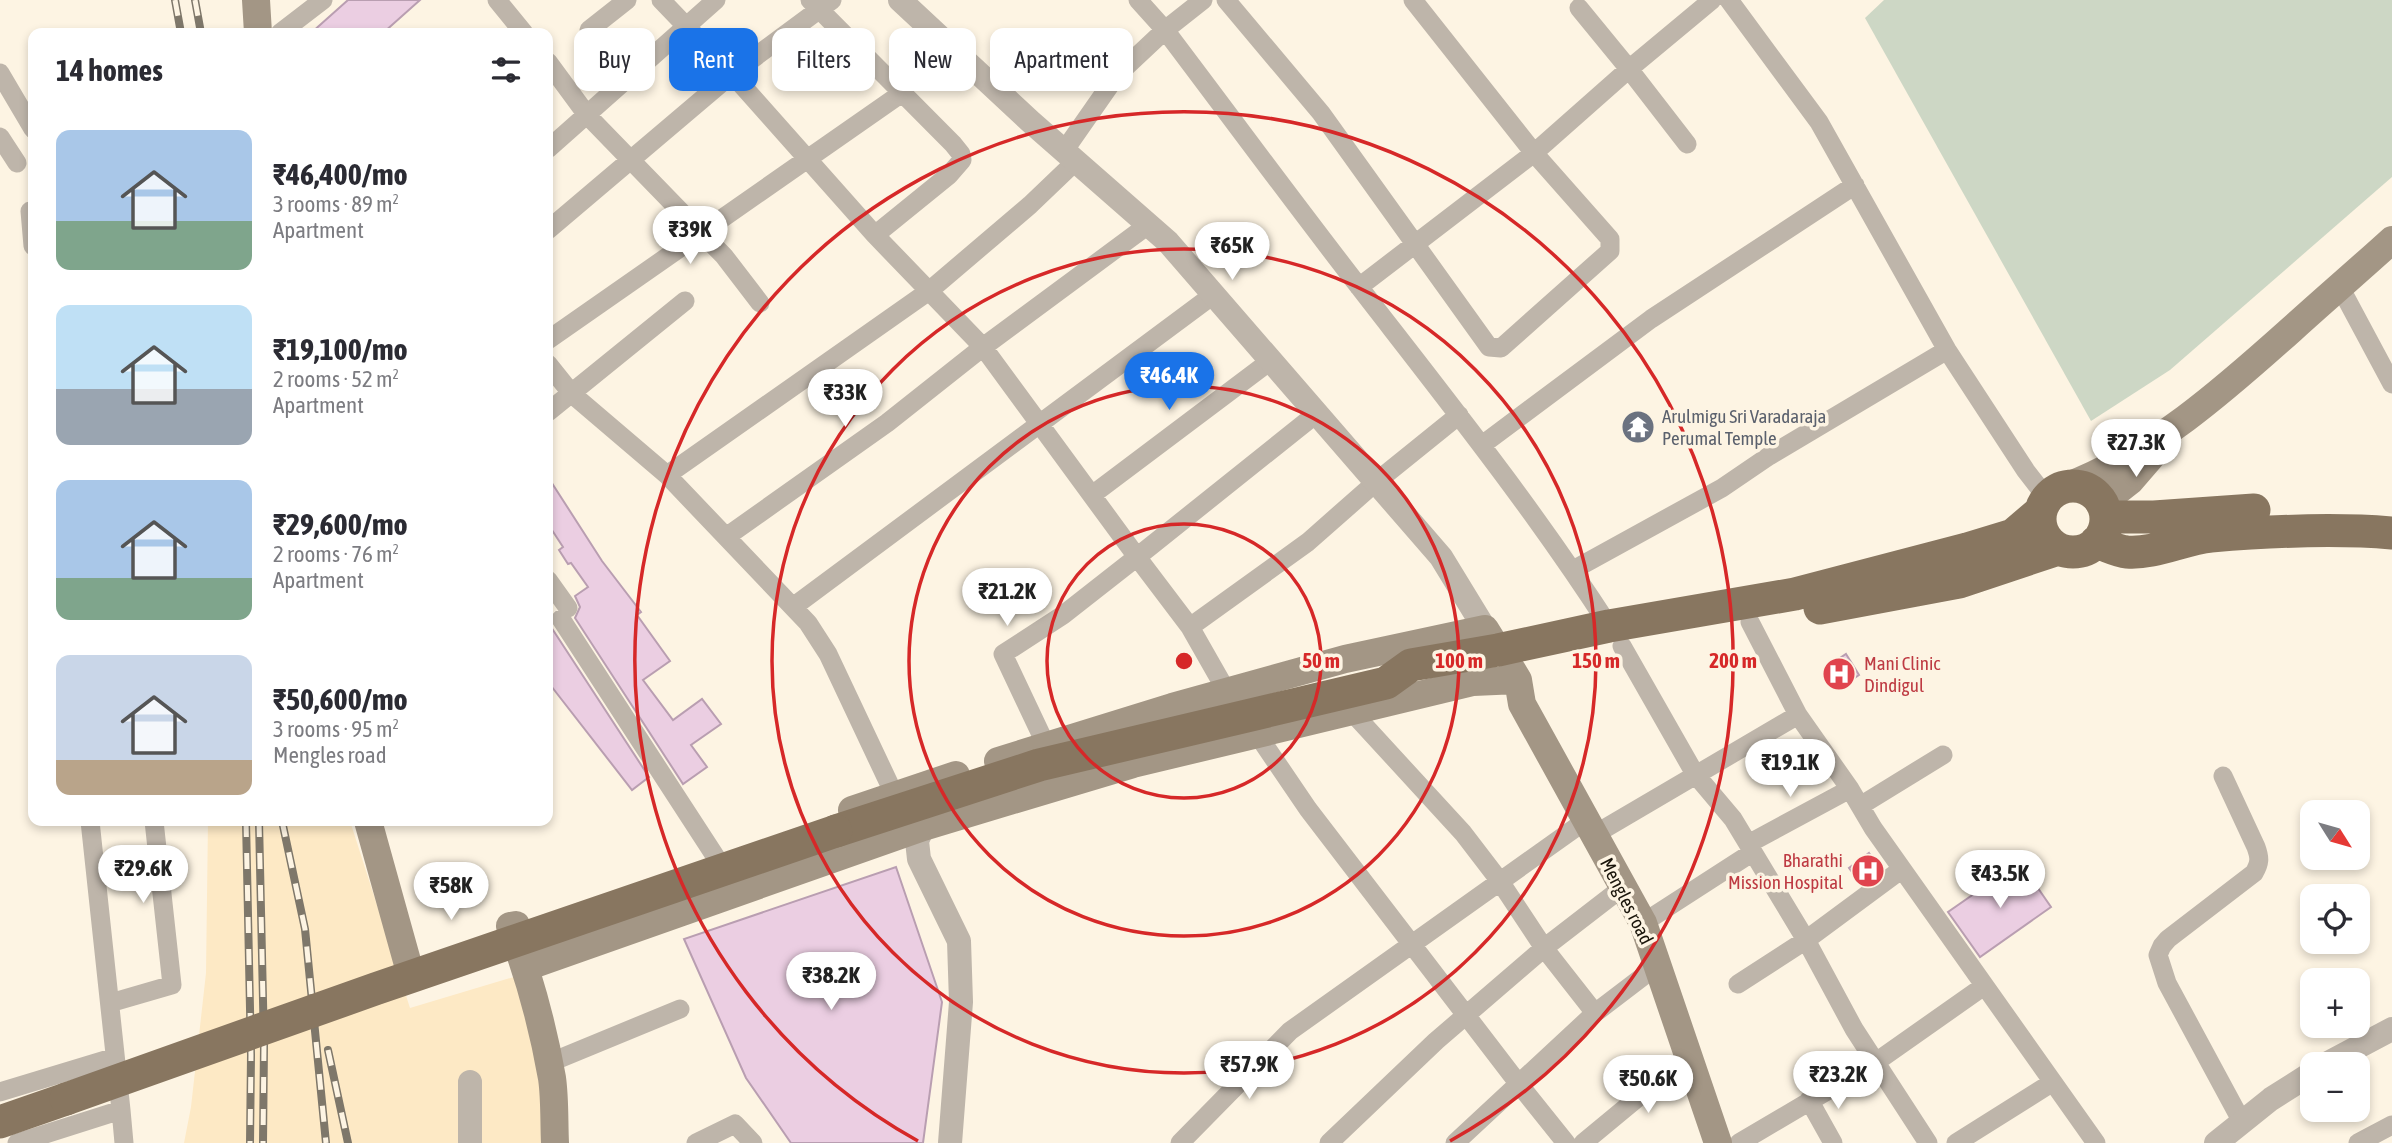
<!DOCTYPE html>
<html lang="en">
<head>
<meta charset="utf-8">
<style>
	:root { --surface:#fff; --page:#f7f7f7; --text:#2b2b33; --muted:#7c7c81; --accent:#1a73e8 }
	body { margin:0; font-family:"Asap Condensed",sans-serif; background:var(--page); color:var(--text); height:100vh; display:flex; flex-direction:column; font-size:26px; white-space:nowrap }
	* { box-sizing:border-box; margin:0 }
	p { font-size:23px; color:var(--muted) }
	.icon { flex:none; width:38px; height:38px; fill:none; stroke:currentColor; stroke-width:2; stroke-linecap:round; stroke-linejoin:round }
	.map { position:relative; flex:1; overflow:hidden }
	.details { position:absolute; left:28px; top:28px; width:525px; height:798px; display:flex; flex-direction:column; background:var(--surface); border-radius:14px; box-shadow:0 4px 10px #0003 }
	.details>* { flex:none }
	.top-card { position:absolute; left:574px; top:28px; width:665px; height:63px; display:flex; gap:14px }
	.needle { width:46px; rotate:127deg }
	.buttons { position:absolute; left:2300px; top:800px; display:grid; gap:14px }
	.buttons a { display:grid; place-items:center; width:70px; height:70px; border-radius:14px; background:var(--surface); box-shadow:0 4px 10px #0003; font-size:35px }
	.price { position:absolute; translate:-50% -60px; padding:0 16px; border-radius:24px; background:#fff; color:#222; font-size:23px; line-height:46px; filter:drop-shadow(0 2px 4px #0008) }
	.price::after { content:''; position:absolute; left:50%; top:42px; width:21px; height:16px; margin-left:-10px; background:inherit; clip-path:polygon(0 0,100% 0,50% 100%) }
	.price.selected { background:var(--accent); color:#fff }
	ul { padding:0; list-style:none }
	li { display:flex; align-items:center; gap:21px; height:175px; padding:0 28px }
	li span { display:grid; place-items:center; flex:none; width:196px; height:140px; border-radius:14px; color:#555 }
	li>.icon { margin-inline-start:auto }
	span .icon { width:84px; height:84px; fill:#fffc; stroke-width:1 }
	li b { font-size:30px }
	h2 { display:flex; justify-content:space-between; align-items:center; height:84px; padding:0 28px; font-size:30px }
	.tag { padding:0 24px; border-radius:14px; background:var(--surface); box-shadow:0 4px 10px #0003; font-size:24px; line-height:63px }
	.tag.selected { background:var(--accent); color:#fff }
	.map>svg:first-child { display:block }
	.built { fill:#fde9c5 }
	.green { fill:#cdd7c5 }
	.building { fill:#ebcee2; stroke:#b99eb1; stroke-width:2 }
	.lines { fill:none; stroke-linecap:round; stroke-linejoin:round }
	.minor { stroke:#beb5aa; stroke-width:19 }
	.tertiary { stroke:#beb5aa; stroke-width:24 }
	.secondary { stroke:#a39685; stroke-width:28 }
	.trunk { stroke:#887660; stroke-width:33 }
	.rail-casing { stroke:#7e776a; stroke-width:8 }
	.rail { stroke:#fdf4e3; stroke-width:5; stroke-dasharray:16; stroke-linecap:butt }
	.trunk-bridge { stroke:#887660; stroke-width:33 }
	.ring { fill:none; stroke:#d62828; stroke-width:3.5 }
	.labels { text-anchor:middle; dominant-baseline:central; stroke-width:7; stroke-linejoin:round; paint-order:stroke }
	.worship-label { font-size:19px; fill:#5b616d; stroke:#fdf4e3; text-anchor:start }
	.health-label { font-size:19px; fill:#be3a42; stroke:#fdf4e3; text-anchor:start }
	.street-label { font-size:19px; fill:#19140a; stroke:#fdf4e3 }
	.centre { fill:#d62828; stroke:#fdf4e3; stroke-width:3.5 }
	.ring-label { font-size:21px; text-anchor:middle; font-weight:bold; fill:#d62828; stroke:#fdf4e3; stroke-width:7; stroke-linejoin:round; paint-order:stroke }
</style>
</head>
<body>
<div class="map">
<svg width="2392" height="1143" viewBox="0 0 2392 1143">
	<rect width="100%" height="100%" fill="#fdf4e3"/>
	<!-- built -->
	<path class="built" d="M 208,821 L 350,821 L 410,1008 L 517,976 L 543,1048 L 542,1143 L 184,1143 L 191,1107 L 206,973 Z"/>
	<!-- green -->
	<path class="green" d="M 1884,0 L 2392,0 L 2392,177 L 2170,370 L 2091,421 L 1865,18 Z"/>
	<!-- building -->
	<path class="building" d="M 348,0 L 420,0 L 383,33 L 311,33 Z
		M 548,477 L 602,561 L 641,612 L 637,615 L 670,661 L 643,680 L 673,720 L 702,699 L 721,724 L 691,745 L 707,767 L 683,784 L 575,618 L 580,607 L 575,596 L 588,587 L 571,563 L 568,564 L 559,550 L 563,547 L 548,524 Z
		M 553,630 L 649,777 L 632,790 L 548,682 L 548,634 Z
		M 1846,654 L 1859,675 L 1838,689 L 1825,668 Z
		M 1869,853 L 1881,869 L 1861,884 L 1849,868 Z
		M 2020,862 L 2051,907 L 1980,957 L 1948,912 Z
		M 896,867 L 942,1002 L 923,1143 L 791,1143 L 746,1078 L 684,939 Z"/>
	<g class="lines">
		<!-- minor -->
		<path class="minor" d="M 497,0 L 524,33
			M 627,0 L 589,30 L 630,78
			M 661,0 L 732,74 L 875,235 L 983,347 L 1148,225
			M 810,0 L 953,144 L 961,154 L 962,160 L 949,175 L 875,235
			M 1138,0 L 1165,30 C 1230,116 1294,203 1360,288 C 1446,399 1533,508 1609,626
			M 1226,0 L 1321,113 L 1489,347 L 1501,348 L 1610,251 L 1610,239 L 1534,153 L 1413,0
			M 1729,0 L 1819,122 L 1947,350 L 2026,471 L 2047,498
			M 1579,8 L 1629,69 L 1687,144
			M 280,33 L 323,0
			M 548,62 L 587,115 L 724,256 L 760,303
			M 0,73 L 33,129
			M 0,137 L 17,163
			M 548,149 L 716,0
			M 1064,151 L 1117,75 L 1165,30 L 1203,0
			M 30,211 L 33,246
			M 548,230 L 732,74 L 832,0
			M 1359,287 L 1534,153 L 1629,69 L 1712,0
			M 2340,287 L 2392,384
			M 548,340 L 902,93
			M 548,364 L 572,394 L 667,475 L 808,623 L 828,654 L 894,794
			M 548,412 L 685,301
			M 1482,445 L 1651,319 L 1855,185
			M 667,475 L 929,291 L 1030,205 L 1076,161
			M 1092,495 L 1270,361
			M 726,537 L 887,423 L 983,347 L 1137,557 L 1063,615 L 1003,654 L 1046,745
			M 1573,570 L 1722,488 L 1769,456 L 1947,350
			M 548,580 L 568,608
			M 793,607 L 1213,295
			M 561,619 L 717,859
			M 1750,622 L 1798,715 L 1850,789 L 1873,828 L 2096,1143
			M 1190,627 L 1308,542 L 1376,482 L 1459,415
			M 1622,646 L 1695,774 L 1733,819 L 1806,940 L 1854,1029 L 1928,1143
			M 1227,692 L 1190,627 L 1137,557 L 1316,414
			M 1351,711 L 1463,833 L 1499,880 L 1544,948 L 1623,887
			M 1257,734 L 1308,809 L 1518,1083 L 1566,1143
			M 2223,776 L 2256,847 C 2260,858 2260,863 2254,873 L 2168,939 L 2162,946 L 2158,955 L 2167,983 L 2242,1122
			M 1860,806 L 1943,755
			M 90,821 L 121,1110
			M 1592,836 L 1798,715
			M 1748,844 L 1850,789
			M 1643,923 L 1753,852
			M 1738,984 L 1806,940 L 1902,869
			M 110,1003 L 172,985 L 154,821
			M 1595,1013 L 1658,965
			M 549,1063 L 680,1009
			M 0,1092 L 115,1057
			M 1809,1100 L 1833,1143
			M 17,1143 L 121,1110 L 124,1143
			M 696,1143 L 735,1124 L 753,1143
			M 1180,1143 L 1290,1031 L 1585,821
			M 1329,1143 L 1436,1041 L 1544,948 L 1595,1013 L 1455,1143
			M 1583,1143 L 1687,1057
			M 1739,1143 L 1876,1062 L 1984,986
			M 1956,1143 L 2053,1082
			M 2358,1143 L 2392,1125"/>
		<!-- tertiary -->
		<path class="tertiary" d="M 900,0 L 1031,122 L 1168,242 L 1441,557 L 1485,629
			M 923,827 L 917,841 L 919,859 L 959,941 L 961,1002 L 950,1143
			M 2326,1064 L 2392,1029
			M 470,1082 L 470,1143
			M 2216,1143 L 2271,1099 L 2312,1073"/>
		<!-- secondary -->
		<path class="secondary" d="M 256,0 L 258,33
			M 2065,487 C 2152,454 2224,390 2292,329 C 2325,299 2359,270 2392,240
			M 2102,503 L 2130,481 L 2161,445
			M 1512,670 L 1518,680 L 1522,704 L 1643,923 L 1718,1143
			M 998,761 L 1172,707 L 1345,659 L 1485,629 L 1498,650
			M 852,810 L 956,775
			M 368,821 L 407,961
			M 516,925 L 510,926 C 529,975 543,1027 552,1078 C 555,1099 554,1122 555,1143
			M 526,967 L 923,827 L 1133,764 L 1473,682 L 1518,680"/>
		<!-- trunk -->
		<path class="trunk" d="M2040 519a33 33 0 1 1 66 0a33 33 0 1 1-66 0Z
			M 2106,517 L 2154,517 L 2254,510
			M 2096,542 C 2106,545 2117,551 2127,552 C 2155,554 2183,539 2211,536 C 2271,531 2332,528 2392,533
			M 1820,608 L 1959,582 L 2058,549
			M 836,831 L 1039,765 L 1386,683 L 1411,665 L 1498,650 L 1609,626 L 1795,594 L 1967,549 L 2013,535 L 2040,512
			M 0,1122 L 66,1099"/>
		<defs>
			<path id="rail" d="M 175,0 L 181,33
				M 195,0 L 201,33
				M 246,821 L 251,1055 L 250,1143
				M 259,821 L 264,1045 L 263,1143
				M 282,821 L 305,929 L 326,1143
				M 328,1050 L 348,1143"/>
		</defs>
		<!-- rail casing -->
		<use href="#rail" class="rail-casing"/>
		<!-- rail -->
		<use href="#rail" class="rail"/>
		<!-- trunk-bridge -->
		<path class="trunk-bridge" d="M 66,1099 L 375,989 L 836,831"/>
	</g>
	<!-- distance rings -->
	<g class="ring">
		<circle cx="1184" cy="661" r="137"/>
		<circle cx="1184" cy="661" r="275"/>
		<circle cx="1184" cy="661" r="412"/>
		<path d="M918 1141A549 549 0 1 1 1450 1141"/>
	</g>
	<!-- icons -->
	<defs>
		<symbol id="temple-disc" viewBox="-11 -11 22 22"><circle r="9.5" fill="#6b7280" stroke="#fdf4e3"/><path d="M0-6L5-2H3V0L6.5 2.5H4V6H1.5V3h-3V6H-4V2.5H-6.5L-3 0V-2H-5Z" fill="#fff"/></symbol>
		<symbol id="hospital-disc" viewBox="-11 -11 22 22"><circle r="9.5" fill="#e0444e" stroke="#fdf4e3"/><path d="M-5-5h3v3.5h4V-5h3V5h-3V1.5h-4V5h-3Z" fill="#fff"/></symbol>
	</defs>
	<g fill-rule="evenodd">
		<use href="#temple-disc" x="1619" y="408" width="38" height="38"/>
		<use href="#hospital-disc" x="1820" y="655" width="38" height="38"/>
		<use href="#hospital-disc" x="1849" y="852" width="38" height="38"/>
	</g>
	<g class="labels">
		<!-- worship labels -->
		<g class="worship-label">
			<text x="1662" y="416">Arulmigu Sri Varadaraja<tspan x="1662" dy="22">Perumal Temple</tspan></text>
		</g>
		<!-- health labels -->
		<g class="health-label">
			<text x="1864" y="663">Mani Clinic<tspan x="1864" dy="22">Dindigul</tspan></text>
			<text x="1843" y="860" text-anchor="end">Bharathi<tspan x="1843" dy="22">Mission Hospital</tspan></text>
		</g>
		<!-- street labels -->
		<g class="street-label">
			<text transform="translate(1627 901) rotate(63)">Mengles road</text>
		</g>
	</g>
	<circle cx="1184" cy="661" r="10" class="centre"/>
	<g class="ring-label">
		<text x="1321" y="668">50 m</text>
		<text x="1459" y="668">100 m</text>
		<text x="1596" y="668">150 m</text>
		<text x="1733" y="668">200 m</text>
	</g>
</svg>
<div class="buttons">
<a><svg class="needle" viewBox="-14 -14 28 28"><path d="M0-13l5 13h-10z" fill="#e53935"/><path d="M0 13l5-13h-10z" fill="#7c7c81"/></svg></a>
<a><svg class="icon" aria-label="locate" viewBox="0 0 24 24"><circle cx="12" cy="12" r="6"/><path d="M12 2v4M12 18v4M2 12h4M18 12h4"/></svg></a>
<a>+</a>
<a>−</a>
</div>
<b class="price" style="left:690px;top:266px">₹39K</b>
<b class="price" style="left:1232px;top:282px">₹65K</b>
<b class="price selected" style="left:1169px;top:412px">₹46.4K</b>
<b class="price" style="left:845px;top:429px">₹33K</b>
<b class="price" style="left:2136px;top:479px">₹27.3K</b>
<b class="price" style="left:1007px;top:628px">₹21.2K</b>
<b class="price" style="left:1790px;top:799px">₹19.1K</b>
<b class="price" style="left:143px;top:905px">₹29.6K</b>
<b class="price" style="left:2000px;top:910px">₹43.5K</b>
<b class="price" style="left:451px;top:922px">₹58K</b>
<b class="price" style="left:831px;top:1012px">₹38.2K</b>
<b class="price" style="left:1249px;top:1101px">₹57.9K</b>
<b class="price" style="left:1838px;top:1111px">₹23.2K</b>
<b class="price" style="left:1648px;top:1115px">₹50.6K</b>
<div class="top-card">
<a class="tag">Buy</a>
<a class="tag selected">Rent</a>
<a class="tag">Filters</a>
<a class="tag">New</a>
<a class="tag">Apartment</a>
</div>
<section class="details">
<h2>14 homes<svg class="icon" aria-label="filters" viewBox="0 0 24 24"><path d="M4 7h16M4 17h16"/><circle cx="9" cy="7" r="2"/><circle cx="15" cy="17" r="2"/></svg></h2>
<ul>
<li><span style="background:linear-gradient(#a9c7e8 65%,#7fa58c 0)"><svg class="icon" aria-label="home" viewBox="0 0 24 24"><path d="M3 11l9-7 9 7M6 9v11h12V9"/></svg></span><div><b>₹46,400/mo</b><p>3 rooms · 89 m²</p><p>Apartment</p></div></li>
<li><span style="background:linear-gradient(#bfe0f5 60%,#9aa5b1 0)"><svg class="icon" aria-label="home" viewBox="0 0 24 24"><path d="M3 11l9-7 9 7M6 9v11h12V9"/></svg></span><div><b>₹19,100/mo</b><p>2 rooms · 52 m²</p><p>Apartment</p></div></li>
<li><span style="background:linear-gradient(#a9c7e8 70%,#7fa58c 0)"><svg class="icon" aria-label="home" viewBox="0 0 24 24"><path d="M3 11l9-7 9 7M6 9v11h12V9"/></svg></span><div><b>₹29,600/mo</b><p>2 rooms · 76 m²</p><p>Apartment</p></div></li>
<li><span style="background:linear-gradient(#c9d6e8 75%,#b9a48a 0)"><svg class="icon" aria-label="home" viewBox="0 0 24 24"><path d="M3 11l9-7 9 7M6 9v11h12V9"/></svg></span><div><b>₹50,600/mo</b><p>3 rooms · 95 m²</p><p>Mengles road</p></div></li>
</ul>
</section>
</div>
</body>
</html>
